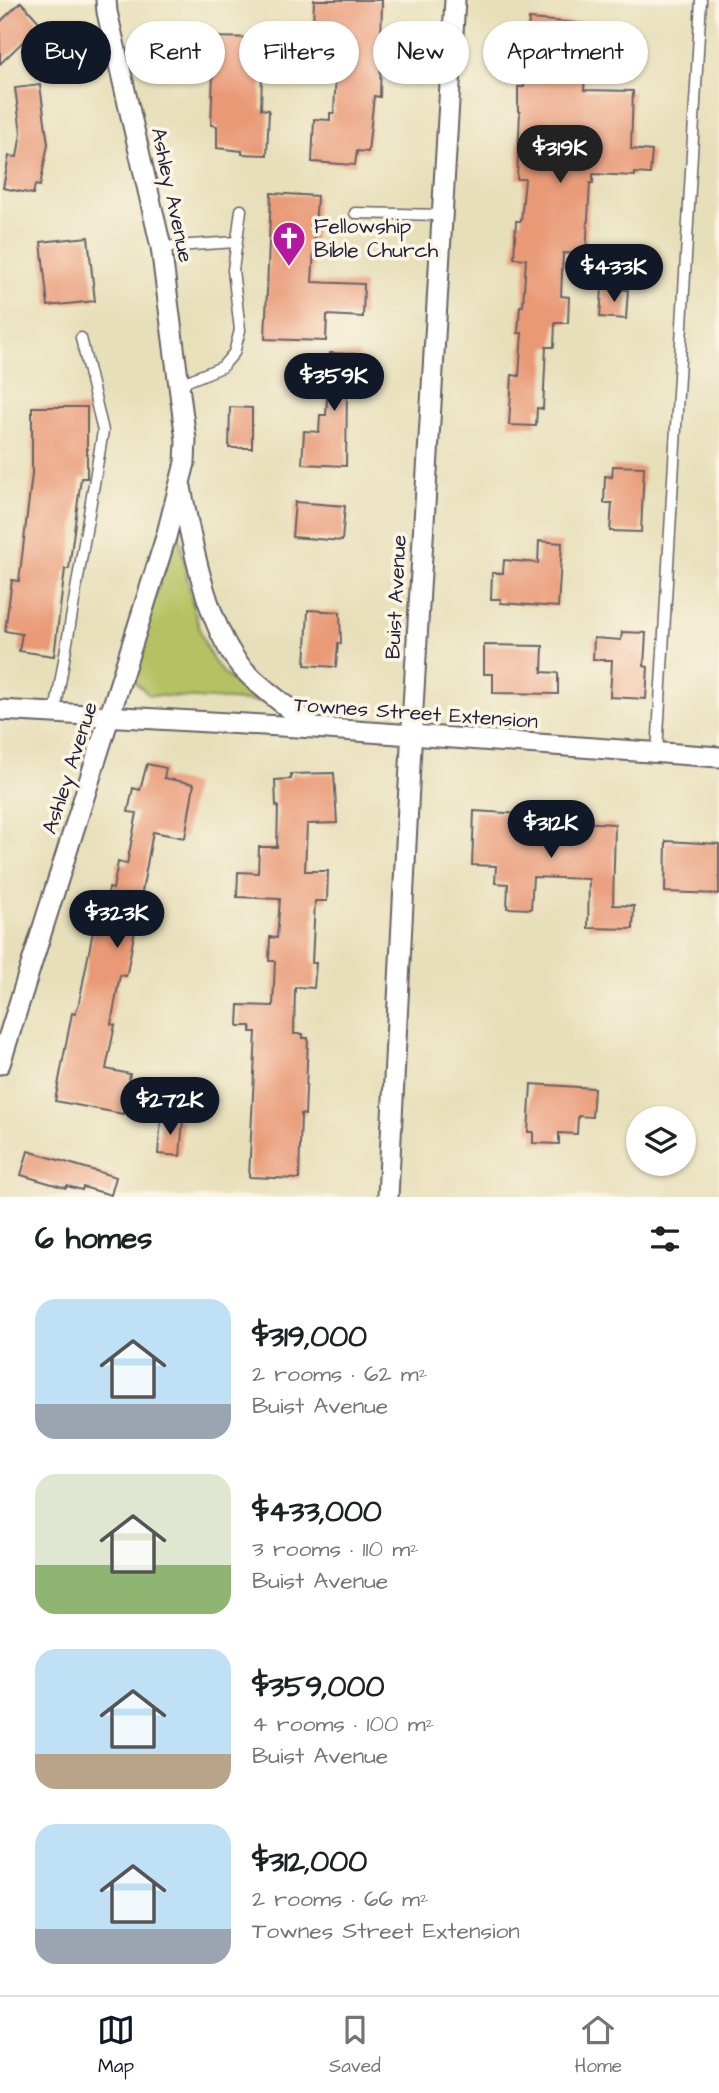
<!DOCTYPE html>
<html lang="en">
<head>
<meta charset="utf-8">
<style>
	:root { --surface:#fff; --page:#f2f2f2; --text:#202124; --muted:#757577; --line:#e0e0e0; --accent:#111827 }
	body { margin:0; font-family:"Architects Daughter",sans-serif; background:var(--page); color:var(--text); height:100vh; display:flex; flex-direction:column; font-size:26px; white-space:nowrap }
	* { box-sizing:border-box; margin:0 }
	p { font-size:23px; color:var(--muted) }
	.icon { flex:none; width:38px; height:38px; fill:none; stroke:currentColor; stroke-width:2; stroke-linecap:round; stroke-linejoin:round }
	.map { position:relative; height:1197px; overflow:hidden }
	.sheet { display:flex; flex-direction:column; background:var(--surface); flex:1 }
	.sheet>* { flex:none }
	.guide { position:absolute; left:21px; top:21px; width:677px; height:63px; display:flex; gap:14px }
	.controls { position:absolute; left:626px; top:1106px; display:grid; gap:14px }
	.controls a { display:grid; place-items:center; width:70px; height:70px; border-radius:50%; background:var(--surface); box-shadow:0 2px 5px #0004; font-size:35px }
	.price { position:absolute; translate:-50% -60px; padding:0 16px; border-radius:24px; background:var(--accent); color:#fff; font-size:23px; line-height:46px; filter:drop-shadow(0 2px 4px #0008) }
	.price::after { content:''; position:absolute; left:50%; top:42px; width:21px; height:16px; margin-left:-10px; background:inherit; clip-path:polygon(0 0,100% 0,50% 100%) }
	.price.active { background:#222; color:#fff }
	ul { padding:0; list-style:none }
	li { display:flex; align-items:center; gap:21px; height:175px; padding:0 35px }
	li span { display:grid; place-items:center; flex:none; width:196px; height:140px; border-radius:21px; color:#555 }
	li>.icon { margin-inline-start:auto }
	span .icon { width:84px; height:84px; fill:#fffc; stroke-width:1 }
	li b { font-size:30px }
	h2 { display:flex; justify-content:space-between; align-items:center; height:84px; padding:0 35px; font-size:30px }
	.tag { padding:0 24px; border-radius:32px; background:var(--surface); box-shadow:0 2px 5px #0004; font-size:24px; line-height:63px }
	.tag.active { background:var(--accent); color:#fff }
	.tabs { display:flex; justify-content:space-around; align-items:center; height:98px; border-top:2px solid var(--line); background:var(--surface); font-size:19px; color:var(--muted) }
	.tabs a { display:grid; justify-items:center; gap:4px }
	.tabs .active { color:var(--accent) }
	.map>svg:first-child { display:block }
	.green { fill:#b5c264; stroke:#6c7250; stroke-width:2 }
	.building { fill:#e99976 }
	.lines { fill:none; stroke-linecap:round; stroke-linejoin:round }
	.service-casing { stroke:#676467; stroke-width:13 }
	.minor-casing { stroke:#676467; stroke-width:23 }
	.service { stroke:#fff; stroke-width:10 }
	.minor { stroke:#fff; stroke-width:19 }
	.labels { text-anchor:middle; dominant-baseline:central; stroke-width:7; stroke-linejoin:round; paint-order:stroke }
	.street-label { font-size:21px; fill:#22223b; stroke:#fcf5e5 }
	.poi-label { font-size:21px; fill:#22223b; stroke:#fcf5e5; text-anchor:start }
</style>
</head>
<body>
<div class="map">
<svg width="719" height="1197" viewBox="0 0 719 1197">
	<rect width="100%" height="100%" fill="#fcf5e5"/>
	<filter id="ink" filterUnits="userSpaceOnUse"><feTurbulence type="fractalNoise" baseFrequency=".0143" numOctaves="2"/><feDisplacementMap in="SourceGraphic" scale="14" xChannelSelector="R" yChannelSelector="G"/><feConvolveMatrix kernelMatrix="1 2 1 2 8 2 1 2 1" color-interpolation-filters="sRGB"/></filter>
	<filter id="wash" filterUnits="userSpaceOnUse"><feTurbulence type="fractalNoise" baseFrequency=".00686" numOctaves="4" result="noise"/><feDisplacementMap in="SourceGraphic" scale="28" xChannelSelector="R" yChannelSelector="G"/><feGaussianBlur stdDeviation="1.57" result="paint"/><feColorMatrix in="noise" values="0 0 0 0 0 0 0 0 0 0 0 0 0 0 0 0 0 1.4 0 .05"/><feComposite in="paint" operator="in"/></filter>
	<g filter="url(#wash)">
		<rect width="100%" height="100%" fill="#e7dfb9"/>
		<!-- green -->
		<path class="green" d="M 178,528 C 186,566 193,628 213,660 C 224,678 245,690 262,702 L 149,695 L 131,678 L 133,660 Z"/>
		<g id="blocks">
			<!-- building -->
			<path class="building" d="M 314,0 L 382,0 L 380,97 L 374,96 L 368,152 L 357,151 L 355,165 L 312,162 L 314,119 L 330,120 L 330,113 L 334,113 L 338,28 L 313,27 Z
				M 21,2 L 41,24 L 0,64 L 0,22 Z
				M 529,19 L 588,24 L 584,90 L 633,91 L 631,149 L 652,151 L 650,174 L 635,173 L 635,176 L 593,174 L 593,183 L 590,183 L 586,254 L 563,253 L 561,296 L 569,297 L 568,323 L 555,323 L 554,347 L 546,347 L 543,409 L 537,408 L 536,426 L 509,425 L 512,375 L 519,376 L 522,333 L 518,333 L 520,306 L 523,306 L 526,259 L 514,258 L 516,221 L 521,221 L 525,179 L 517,179 L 520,112 L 518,111 L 518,87 L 524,87 Z
				M 206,37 L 263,38 L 261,109 L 269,110 L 267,155 L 242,154 L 242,151 L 217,148 L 217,126 L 211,125 L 213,73 L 205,73 Z
				M 40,85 L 48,144 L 40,186 L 35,185 L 33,194 L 3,188 L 9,156 L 17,157 L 21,133 L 15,88 Z
				M 271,193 L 317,196 L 312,282 L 364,284 L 363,317 L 327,315 L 326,341 L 265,339 Z
				M 88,237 L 95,301 L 48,306 L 41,242 Z
				M 602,288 L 628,290 L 626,319 L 600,317 Z
				M 330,353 L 359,354 L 358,369 L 365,369 L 364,391 L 347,390 L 346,466 L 302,464 L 304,431 L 319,432 L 320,415 L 326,415 Z
				M 32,407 L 87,407 L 87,478 L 81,478 L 69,569 L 65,569 L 54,656 L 19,651 L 22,634 L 5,631 L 12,580 L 19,581 L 32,474 Z
				M 230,407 L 252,408 L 252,448 L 229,448 Z
				M 613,466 L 644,467 L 641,532 L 610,531 L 612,503 L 604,503 L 605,476 L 612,477 Z
				M 295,502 L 345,506 L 342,541 L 292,537 Z
				M 539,541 L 562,543 L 558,607 L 501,603 L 501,599 L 491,599 L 492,573 L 503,573 L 504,560 L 538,563 Z
				M 308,610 L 340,612 L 341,644 L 338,643 L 336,667 L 305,665 Z
				M 622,632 L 646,633 L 644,666 L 648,667 L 646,699 L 610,697 L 612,660 L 593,660 L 594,638 L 621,640 Z
				M 484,645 L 543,646 L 542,672 L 558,673 L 558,694 L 493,693 L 493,674 L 484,674 Z
				M 147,764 L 166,768 L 164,778 L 194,784 L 185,838 L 153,832 L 127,973 L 126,976 L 120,975 L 111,1024 L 115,1025 L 106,1069 L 130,1074 L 123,1114 L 55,1101 L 72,1013 L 75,1014 L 79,1003 L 93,931 L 101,932 L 109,888 L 113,889 L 118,862 L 127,864 L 137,813 L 128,812 L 133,788 L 140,790 Z
				M 334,773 L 337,823 L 307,824 L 305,871 L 328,871 L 327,901 L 315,901 L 312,963 L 316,963 L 314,988 L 295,987 L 294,1034 L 303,1034 L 303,1038 L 308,1038 L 305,1115 L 301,1114 L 299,1179 L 249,1177 L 256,1032 L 251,1032 L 251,1026 L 238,1026 L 239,1005 L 273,1006 L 275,961 L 269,961 L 270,937 L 277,938 L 280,899 L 237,897 L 238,872 L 258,873 L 259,847 L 277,847 L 278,806 L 276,806 L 275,780 L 291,779 L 291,774 Z
				M 474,811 L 536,815 L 536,820 L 615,824 L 613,905 L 634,906 L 633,929 L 588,928 L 589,879 L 533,877 L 531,909 L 507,908 L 508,884 L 495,883 L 496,866 L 472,865 Z
				M 666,841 L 719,844 L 719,894 L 665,892 Z
				M 531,1084 L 594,1088 L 592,1117 L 578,1116 L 577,1134 L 559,1133 L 559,1144 L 533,1143 L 533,1132 L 528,1132 Z
				M 161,1118 L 183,1120 L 180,1156 L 158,1154 Z
				M 28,1151 L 116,1177 L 111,1195 L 83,1187 L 82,1190 L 67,1186 L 66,1188 L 21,1175 Z"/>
		</g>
	</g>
	<g filter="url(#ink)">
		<use href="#blocks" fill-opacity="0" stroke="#676467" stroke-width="2"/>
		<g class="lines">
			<defs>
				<path id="service" d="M 355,213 L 441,215
					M 161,247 L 236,242
					M 180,384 L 222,367 L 234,353 L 240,330 L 233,270 L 241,210
					M 55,713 L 103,431 L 81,338
					M 657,753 L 701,0"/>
				<path id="minor" d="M 181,487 C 191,540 208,635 247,673 C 267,693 292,710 314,728
					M 0,710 L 314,728 L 719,757
					M 0,1064 L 166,537 L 185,463 L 186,440 L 161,247 L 107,12 L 106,0
					M 388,1197 L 413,707 L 455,0"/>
			</defs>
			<!-- service casing -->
			<use href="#service" class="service-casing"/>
			<!-- minor casing -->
			<use href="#minor" class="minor-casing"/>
			<!-- service -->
			<use href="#service" class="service"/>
			<!-- minor -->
			<use href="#minor" class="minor"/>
		</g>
	</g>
	<!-- icons -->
	<defs>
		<symbol id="church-pin" viewBox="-11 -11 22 30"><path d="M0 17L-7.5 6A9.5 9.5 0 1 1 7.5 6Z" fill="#b5179e" stroke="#fcf5e5"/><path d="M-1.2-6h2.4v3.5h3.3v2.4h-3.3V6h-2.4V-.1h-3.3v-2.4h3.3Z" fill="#fff"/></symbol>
	</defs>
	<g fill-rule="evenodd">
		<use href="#church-pin" x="270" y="219" width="38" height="52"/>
	</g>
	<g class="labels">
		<!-- street labels -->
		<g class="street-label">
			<text transform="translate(172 195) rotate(78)">Ashley Avenue</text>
			<text transform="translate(396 597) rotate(-87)">Buist Avenue</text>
			<text transform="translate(416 713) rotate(4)">Townes Street Extension</text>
			<text transform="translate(70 768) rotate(-72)">Ashley Avenue</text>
		</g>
		<!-- poi labels -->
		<g class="poi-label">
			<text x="314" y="226">Fellowship<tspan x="314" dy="24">Bible Church</tspan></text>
		</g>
	</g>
</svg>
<div class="controls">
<a><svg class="icon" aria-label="layers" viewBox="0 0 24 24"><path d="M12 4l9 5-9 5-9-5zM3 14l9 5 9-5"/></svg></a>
</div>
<b class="price active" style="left:560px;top:185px">$319K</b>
<b class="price" style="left:614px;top:304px">$433K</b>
<b class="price" style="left:334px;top:413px">$359K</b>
<b class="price" style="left:551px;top:860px">$312K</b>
<b class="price" style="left:117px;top:950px">$323K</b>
<b class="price" style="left:170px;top:1137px">$272K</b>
<div class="guide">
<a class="tag active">Buy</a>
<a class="tag">Rent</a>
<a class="tag">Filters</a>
<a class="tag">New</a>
<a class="tag">Apartment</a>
</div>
</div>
<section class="sheet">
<h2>6 homes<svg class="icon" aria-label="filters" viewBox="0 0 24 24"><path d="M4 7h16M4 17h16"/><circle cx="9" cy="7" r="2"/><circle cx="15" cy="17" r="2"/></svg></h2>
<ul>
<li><span style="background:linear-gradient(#bfe0f5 75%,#9aa5b1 0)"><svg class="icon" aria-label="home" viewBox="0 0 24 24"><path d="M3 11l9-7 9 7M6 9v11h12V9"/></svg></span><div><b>$319,000</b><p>2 rooms · 62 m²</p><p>Buist Avenue</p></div></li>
<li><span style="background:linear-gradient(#dfe7d0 65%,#8fb573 0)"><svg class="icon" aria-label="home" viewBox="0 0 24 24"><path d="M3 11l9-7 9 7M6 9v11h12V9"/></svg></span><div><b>$433,000</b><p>3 rooms · 110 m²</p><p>Buist Avenue</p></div></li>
<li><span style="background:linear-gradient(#bfe0f5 75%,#b9a48a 0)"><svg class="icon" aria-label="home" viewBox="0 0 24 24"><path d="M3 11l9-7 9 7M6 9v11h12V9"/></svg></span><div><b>$359,000</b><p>4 rooms · 100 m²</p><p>Buist Avenue</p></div></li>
<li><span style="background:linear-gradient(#bfe0f5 75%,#9aa5b1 0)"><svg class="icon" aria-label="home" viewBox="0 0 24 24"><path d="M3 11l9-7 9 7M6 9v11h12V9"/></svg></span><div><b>$312,000</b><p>2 rooms · 66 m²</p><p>Townes Street Extension</p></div></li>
</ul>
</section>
<nav class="tabs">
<a class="active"><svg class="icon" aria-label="map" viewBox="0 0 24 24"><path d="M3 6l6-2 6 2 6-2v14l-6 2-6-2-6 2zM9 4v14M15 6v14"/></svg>Map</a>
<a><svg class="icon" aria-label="saved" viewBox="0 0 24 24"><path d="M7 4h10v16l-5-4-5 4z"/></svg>Saved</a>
<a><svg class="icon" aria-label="home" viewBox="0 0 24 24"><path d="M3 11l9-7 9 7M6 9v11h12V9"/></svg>Home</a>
</nav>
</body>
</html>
